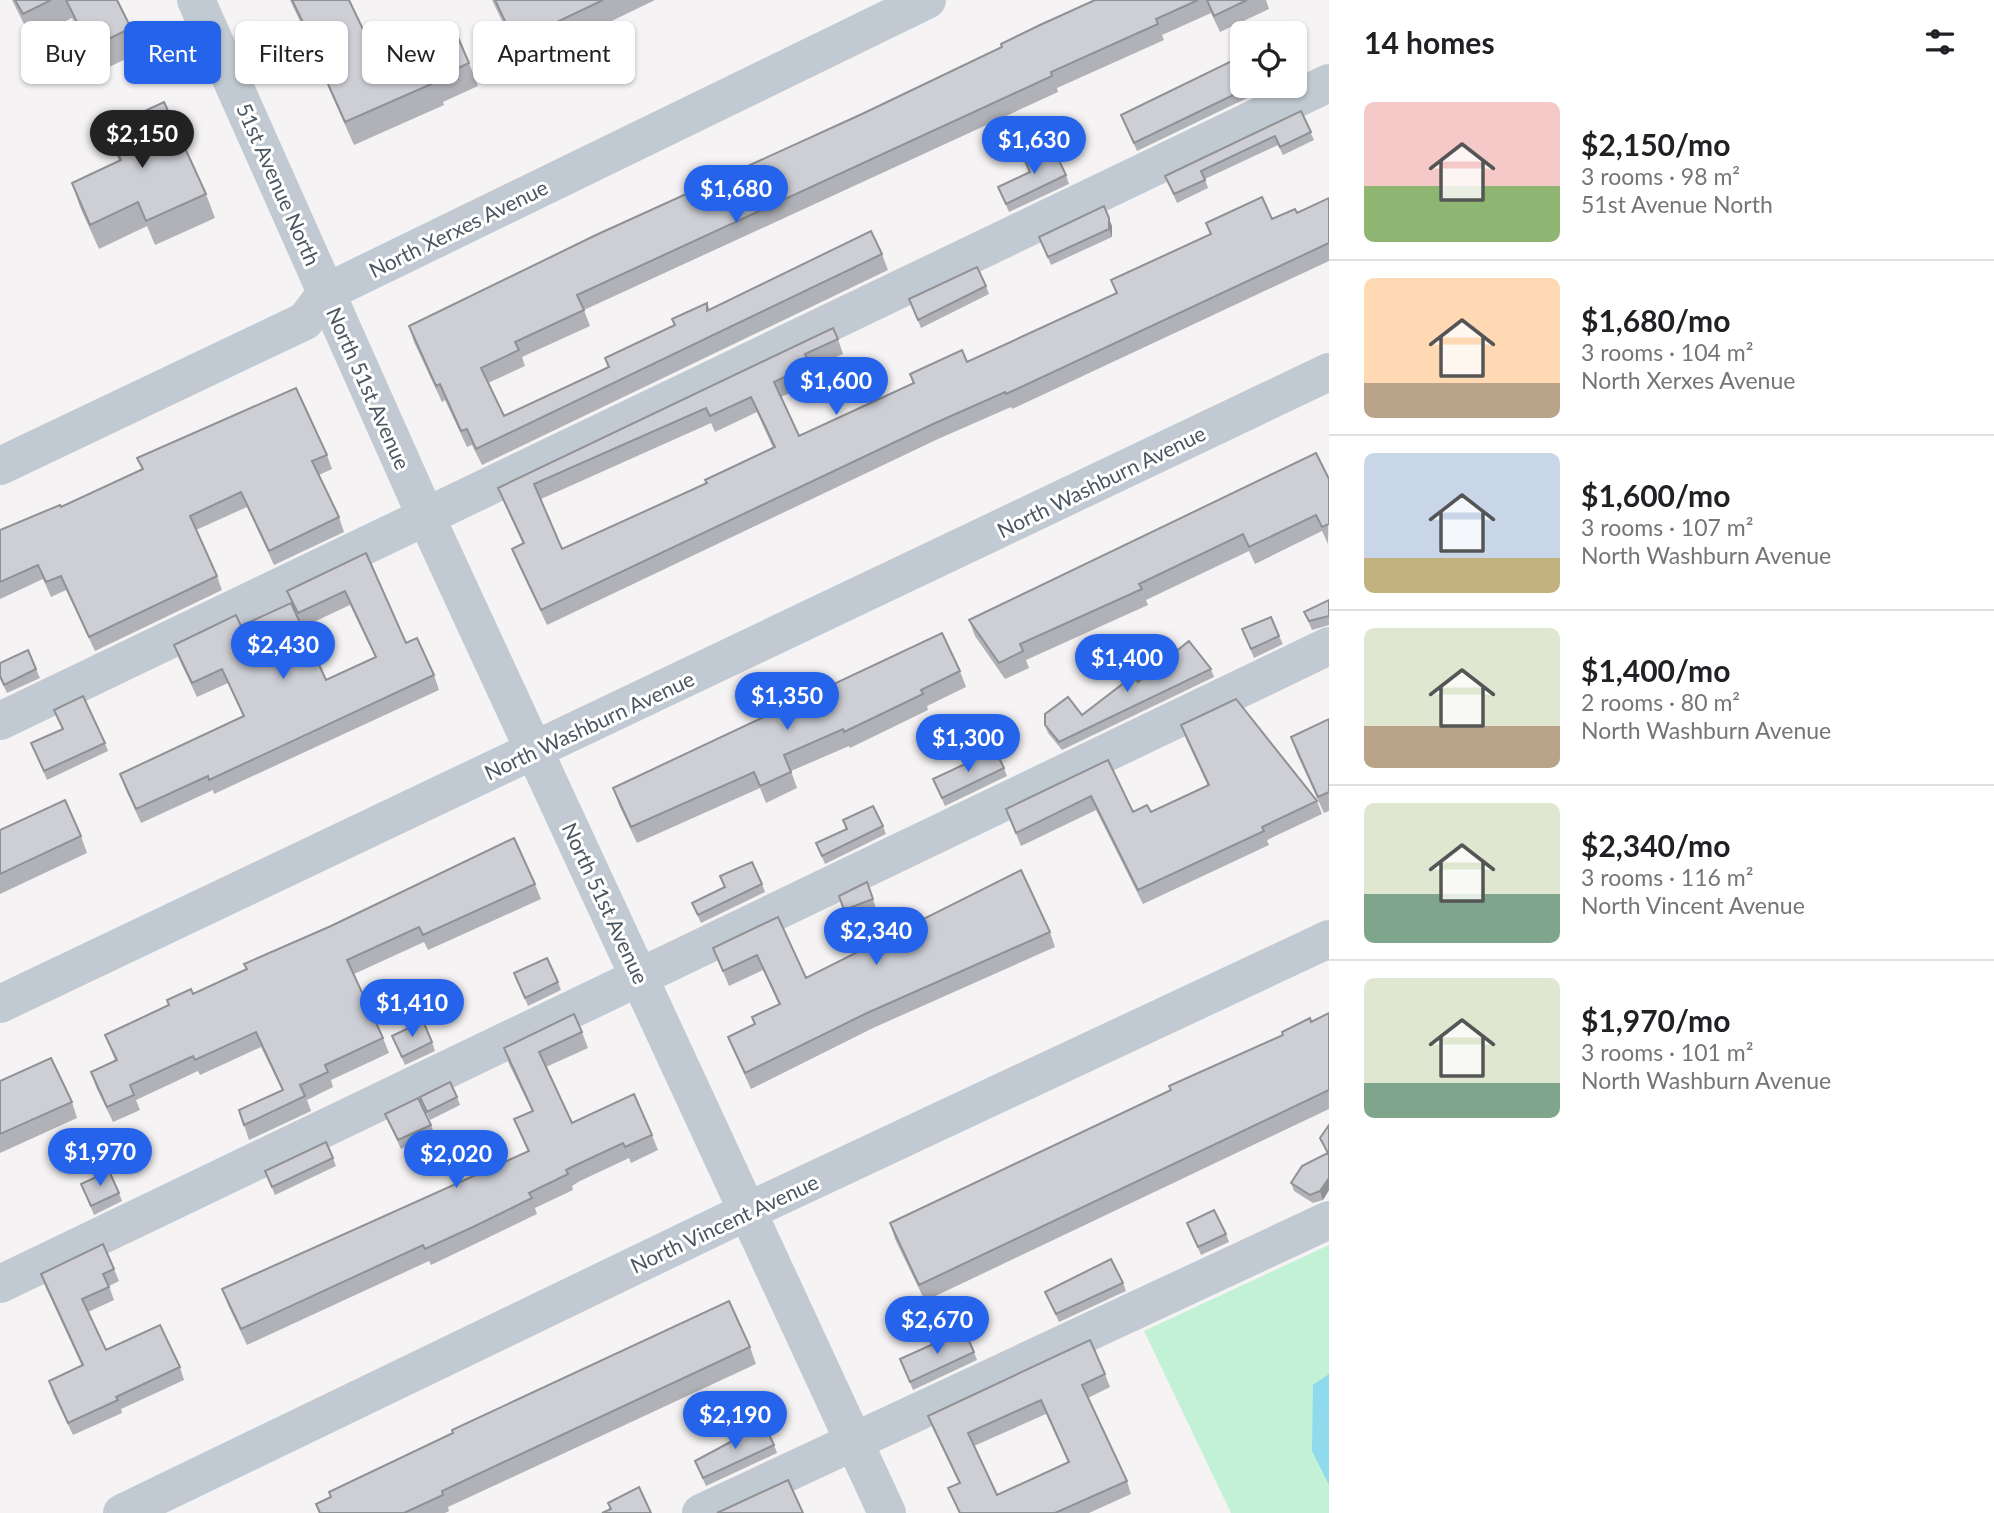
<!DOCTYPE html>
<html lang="en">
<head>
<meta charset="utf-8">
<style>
	:root { --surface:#fff; --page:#f6f6f6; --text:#202124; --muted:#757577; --line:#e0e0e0; --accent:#2563eb }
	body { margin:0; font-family:Lato,sans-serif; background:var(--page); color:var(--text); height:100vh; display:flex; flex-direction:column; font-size:26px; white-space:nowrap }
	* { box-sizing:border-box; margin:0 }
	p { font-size:23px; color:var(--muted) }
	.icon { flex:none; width:38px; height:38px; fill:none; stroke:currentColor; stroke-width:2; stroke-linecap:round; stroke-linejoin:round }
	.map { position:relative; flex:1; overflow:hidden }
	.panel { display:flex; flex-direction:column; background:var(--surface); width:665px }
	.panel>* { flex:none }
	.banner { position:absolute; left:21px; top:21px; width:665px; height:63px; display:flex; gap:14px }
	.buttons { position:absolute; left:1230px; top:21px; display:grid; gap:14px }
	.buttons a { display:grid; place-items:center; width:77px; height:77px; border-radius:10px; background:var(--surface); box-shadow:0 2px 5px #0004; font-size:35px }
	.price { position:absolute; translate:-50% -60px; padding:0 16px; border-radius:24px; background:var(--accent); color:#fff; font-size:23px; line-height:46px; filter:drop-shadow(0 2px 4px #0008) }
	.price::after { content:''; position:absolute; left:50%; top:42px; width:21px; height:16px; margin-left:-10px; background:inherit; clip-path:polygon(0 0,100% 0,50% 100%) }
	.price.active { background:#222; color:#fff }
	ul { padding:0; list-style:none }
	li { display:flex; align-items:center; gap:21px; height:175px; padding:0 35px }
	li+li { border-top:2px solid var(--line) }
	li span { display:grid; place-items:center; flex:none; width:196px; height:140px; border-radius:10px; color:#555 }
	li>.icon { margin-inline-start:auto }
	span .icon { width:84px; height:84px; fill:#fffc; stroke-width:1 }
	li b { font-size:30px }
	h2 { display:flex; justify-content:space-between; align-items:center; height:84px; padding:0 35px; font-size:30px }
	.tag { padding:0 24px; border-radius:10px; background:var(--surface); box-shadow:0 2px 5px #0004; font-size:24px; line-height:63px }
	.tag.active { background:var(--accent); color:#fff }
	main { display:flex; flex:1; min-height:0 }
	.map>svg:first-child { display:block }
	.green { fill:#c3f1d5 }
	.water { fill:#90daee }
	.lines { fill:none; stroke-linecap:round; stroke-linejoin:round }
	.minor { stroke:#c1cad2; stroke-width:38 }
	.wall { fill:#b0b2b7; fill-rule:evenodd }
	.shaded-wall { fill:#909195 }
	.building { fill:#cdcfd5; stroke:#909195; stroke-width:2; fill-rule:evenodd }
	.labels { text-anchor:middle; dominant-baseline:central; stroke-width:6; stroke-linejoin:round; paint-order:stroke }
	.street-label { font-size:21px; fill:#4a5661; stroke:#fff }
</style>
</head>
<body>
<main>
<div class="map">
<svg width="1329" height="1513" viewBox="0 0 1329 1513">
	<rect width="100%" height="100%" fill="#f5f3f3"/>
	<!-- green -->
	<path class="green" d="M 1329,1245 L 1329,1513 L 1231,1513 L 1144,1331 Z"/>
	<!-- water -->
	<path class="water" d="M 1329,1374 L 1329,1485 L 1312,1451 L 1313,1385 Z"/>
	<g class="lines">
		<!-- minor -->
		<path class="minor" d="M 196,0 L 426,517 L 887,1513
			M 0,466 L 305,321 L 327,292 L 927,0
			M 0,721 L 1329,83
			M 0,1004 L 1329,372
			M 0,1284 L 1329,646
			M 122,1513 L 748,1211 L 1329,939
			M 701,1513 L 1329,1220"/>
	</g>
	<!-- wall -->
	<path class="wall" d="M 12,0 L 117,0 L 131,28 L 140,52 L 99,72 L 72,18 L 31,38 Z
		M 290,0 L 349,0 L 370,44 L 419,44 L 469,63 L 478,86 L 443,102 L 444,105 L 354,145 L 329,89 L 320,66 L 321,66 Z
		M 492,0 L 655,0 L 523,64 Z
		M 1095,0 L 1266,0 L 1269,9 L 1220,32 L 1211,13 L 1162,35 L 1164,40 L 1057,88 L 1058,92 L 584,310 L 590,326 L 522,357 L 525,366 L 488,383 L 504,416 L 608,367 L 605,358 L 674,325 L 672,319 L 707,303 L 710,310 L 882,254 L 888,270 L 482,465 L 472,445 L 467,447 L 445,400 L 442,402 L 414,342 L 409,326 L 862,114 L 1002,47 Z
		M 1242,86 L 1272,86 L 1137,151 L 1121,115 Z
		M 1301,111 L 1314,140 L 1283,155 L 1278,145 L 1205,179 L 1208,188 L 1177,203 L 1165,176 Z
		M 106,129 L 206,194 L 215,218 L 155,245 L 147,226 L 99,249 L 80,207 L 72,183 L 119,161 Z
		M 1025,161 L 1066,175 L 1069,184 L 1009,212 L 998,187 L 1029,172 Z
		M 1329,198 L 1329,261 L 1012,409 L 1011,407 L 938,439 L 547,625 L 518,564 L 512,549 L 523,544 L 504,503 L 498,488 L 838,339 L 843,354 L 811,369 L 816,381 L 781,397 L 799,436 L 913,384 L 910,374 L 967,362 L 1116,293 L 1111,280 L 1210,234 L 1206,223 L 1272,219 L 1297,213 ZM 757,412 L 773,448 L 707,483 L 562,549 L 541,499 L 711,423 L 715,432 Z
		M 1112,226 L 1112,237 L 1051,265 L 1039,237 Z
		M 986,286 L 989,294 L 921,328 L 909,299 Z
		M 327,455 L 332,469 L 319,475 L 339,517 L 344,532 L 274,565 L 247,507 L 196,530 L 217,576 L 222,590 L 95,651 L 66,590 L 51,597 L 43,579 L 0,599 L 0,530 L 61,507 L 142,470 L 137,458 Z
		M 1329,479 L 1328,544 L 1322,531 L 1255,564 L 1249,551 L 1146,600 L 1148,605 L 1026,660 L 1029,668 L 1005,679 L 975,636 L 969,620 Z
		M 366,553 L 406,643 L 434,675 L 439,690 L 214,794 L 213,790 L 141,823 L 125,788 L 120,774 L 243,716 L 228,683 L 197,697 L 179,659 L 174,645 L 241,626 L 292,603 L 287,591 ZM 350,605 L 375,657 L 326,680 L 303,627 Z
		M 1329,600 L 1329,625 L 1312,630 L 1304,612 Z
		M 1242,629 L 1279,636 L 1283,644 L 1254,658 Z
		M 0,663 L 36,669 L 40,678 L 7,693 L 0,678 Z
		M 1211,669 L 1214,677 L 1062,750 L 1048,733 L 1045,725 L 1082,715 L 1138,682 Z
		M 960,671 L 966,687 L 927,706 L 928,710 L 850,748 L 849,746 L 791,771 L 797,788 L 766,803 L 760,788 L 637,843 L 619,805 L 613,788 Z
		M 54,710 L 105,743 L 108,751 L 47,780 L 31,743 L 62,729 Z
		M 1329,719 L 1329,811 L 1324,813 L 1297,754 L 1291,737 Z
		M 1181,725 L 1317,801 L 1322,814 L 1267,840 L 1269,845 L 1143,904 L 1096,810 L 1021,846 L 1006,809 L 1108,760 L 1133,812 L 1151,812 L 1208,786 L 1186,739 Z
		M 1004,768 L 1007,776 L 945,806 L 933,779 Z
		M 843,820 L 883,826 L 886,834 L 825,864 L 816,843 L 846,829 Z
		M 0,830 L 81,836 L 87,853 L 0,894 Z
		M 720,876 L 762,884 L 765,892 L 701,923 L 692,903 L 725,887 Z
		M 867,882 L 876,908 L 847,918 L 839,896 Z
		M 535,884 L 541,899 L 428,950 L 424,942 L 354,974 L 383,1038 L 389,1053 L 331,1080 L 333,1087 L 307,1100 L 311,1111 L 249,1140 L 239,1110 L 282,1090 L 261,1047 L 200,1075 L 198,1071 L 136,1100 L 140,1110 L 113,1122 L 96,1087 L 91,1072 L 115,1060 L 105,1035 Z
		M 778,917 L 806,978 L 1050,932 L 1055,947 L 873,1028 L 751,1089 L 734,1052 L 728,1037 L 755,1024 L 752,1017 L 779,1005 L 763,970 L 729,986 L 713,948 Z
		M 514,973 L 558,982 L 561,990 L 528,1006 Z
		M 1329,1013 L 1329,1109 L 925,1301 L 895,1239 L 890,1223 L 1171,1090 Z
		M 582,1032 L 588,1048 L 546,1067 L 572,1123 L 652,1135 L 658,1150 L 631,1163 L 629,1158 L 580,1181 L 572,1186 L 573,1190 L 535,1208 L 537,1214 L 479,1242 L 431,1265 L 429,1261 L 247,1345 L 228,1305 L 222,1289 L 528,1152 L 514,1119 L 532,1111 L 509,1064 L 504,1048 Z
		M 392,1036 L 432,1042 L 435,1051 L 405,1065 Z
		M 0,1081 L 72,1102 L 77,1118 L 0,1153 Z
		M 420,1097 L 457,1097 L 460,1105 L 430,1120 Z
		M 385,1114 L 431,1125 L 434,1133 L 401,1149 Z
		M 1329,1125 L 1329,1190 L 1323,1200 L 1313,1203 L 1294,1191 L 1291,1183 L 1327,1153 L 1320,1138 Z
		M 333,1158 L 336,1166 L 275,1195 L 265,1171 Z
		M 81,1184 L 119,1193 L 122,1201 L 94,1215 Z
		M 1187,1223 L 1226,1234 L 1229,1242 L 1201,1255 Z
		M 114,1269 L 119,1281 L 109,1286 L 114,1300 L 88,1312 L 106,1350 L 180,1367 L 184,1380 L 121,1409 L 122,1413 L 73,1435 L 53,1394 L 49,1381 L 82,1366 L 45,1286 L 41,1274 Z
		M 1123,1283 L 1126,1291 L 1059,1322 L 1045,1292 Z
		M 750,1347 L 756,1364 L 448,1507 L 449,1511 L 445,1513 L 319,1513 L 316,1504 L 331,1497 Z
		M 974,1352 L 977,1360 L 913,1390 L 900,1359 Z
		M 1105,1374 L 1110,1387 L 1088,1398 L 1127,1481 L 1131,1494 L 1089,1513 L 959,1513 L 948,1488 L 959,1483 L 933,1429 L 928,1416 ZM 1046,1414 L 1068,1462 L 997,1495 L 974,1446 Z
		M 774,1445 L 777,1453 L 706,1486 L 695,1461 Z"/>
	<!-- shaded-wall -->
	<path class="shaded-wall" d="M 1109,218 L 1112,226 L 1112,237 L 1109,229 Z
		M 1329,1178 L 1329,1190 L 1323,1200 L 1320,1191 Z"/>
	<!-- building -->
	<path class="building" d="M 15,0 L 51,0 L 23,14 Z
		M 66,0 L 117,0 L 131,28 L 90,48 Z
		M 292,0 L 349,0 L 370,44 L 410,26 L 419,44 L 454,28 L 469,63 L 434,79 L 436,82 L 345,122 L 320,66 L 324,65 Z
		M 495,0 L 603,0 L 515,42 Z
		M 1095,0 L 1198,0 L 1156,19 L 1158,24 L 1051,72 L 1052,76 L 577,295 L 584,310 L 515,342 L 519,350 L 481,368 L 504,416 L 609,367 L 605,358 L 675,325 L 672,319 L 707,303 L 707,311 L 871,231 L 882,254 L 476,449 L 467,429 L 461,431 L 440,384 L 436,386 L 409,326 L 596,235 L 862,114 L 1002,47 L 1001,44 L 1040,25 Z
		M 1207,0 L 1247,0 L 1214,16 Z
		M 1242,56 L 1242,86 L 1252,86 L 1134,143 L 1121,115 Z
		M 164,102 L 206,194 L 146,221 L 138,202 L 90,225 L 72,183 L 121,160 L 106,129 Z
		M 1301,111 L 1311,132 L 1280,147 L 1275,136 L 1201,171 L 1205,180 L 1174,194 L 1165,176 Z
		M 1053,148 L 1066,175 L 1006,204 L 998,187 L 1030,172 L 1025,161 Z
		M 1262,197 L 1272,219 L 1295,209 L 1297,213 L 1329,198 L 1329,243 L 1006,394 L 1005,392 L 933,424 L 541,610 L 512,549 L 524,543 L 498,488 L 833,328 L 838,339 L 805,354 L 810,365 L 774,382 L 799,436 L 914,383 L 910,374 L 962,350 L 967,362 L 1117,293 L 1111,280 L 1211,234 L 1206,223 ZM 751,397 L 775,447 L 705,480 L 707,483 L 562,549 L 534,484 L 706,408 L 710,416 Z
		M 1104,206 L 1109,218 L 1109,229 L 1048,257 L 1039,237 Z
		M 977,267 L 986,286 L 918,320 L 909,299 Z
		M 296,388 L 327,455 L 312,461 L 339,517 L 269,551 L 241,492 L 190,516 L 217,576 L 89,637 L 61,576 L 46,582 L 38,565 L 0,582 L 0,530 L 60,505 L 61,507 L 143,469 L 137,458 Z
		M 1316,453 L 1329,479 L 1329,524 L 1322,527 L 1316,515 L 1249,547 L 1243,534 L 1139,584 L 1142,589 L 1020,644 L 1023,651 L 999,663 L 969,620 Z
		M 366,553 L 406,643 L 417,638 L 434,675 L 209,780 L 208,776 L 136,809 L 120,774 L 244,716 L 222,669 L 192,683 L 174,645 L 236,615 L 241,626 L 291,603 L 326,680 L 376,657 L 345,591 L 298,613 L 287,591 Z
		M 1329,600 L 1329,616 L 1309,621 L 1304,612 Z
		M 1271,617 L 1279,636 L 1251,649 L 1242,629 Z
		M 942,633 L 960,671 L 921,690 L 923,694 L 844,732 L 843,729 L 784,755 L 791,772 L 760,786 L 754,772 L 631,827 L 613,788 Z
		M 1189,641 L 1211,669 L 1059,742 L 1045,725 L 1045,714 L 1068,697 L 1082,715 L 1133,676 L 1138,682 Z
		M 28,650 L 36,669 L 4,685 L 0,676 L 0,663 Z
		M 83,696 L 105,743 L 44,771 L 31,743 L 63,729 L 54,710 Z
		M 1236,699 L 1317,801 L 1262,827 L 1264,831 L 1138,890 L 1091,796 L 1016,833 L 1006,809 L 1108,760 L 1133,812 L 1147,805 L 1151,812 L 1209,785 L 1181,725 Z
		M 1329,719 L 1329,792 L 1318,797 L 1291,737 Z
		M 995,750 L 1004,768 L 942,798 L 933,779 Z
		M 65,800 L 81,836 L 0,874 L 0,830 Z
		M 873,806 L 883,826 L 822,856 L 816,843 L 847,829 L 843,820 Z
		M 514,838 L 535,884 L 423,935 L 419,927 L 347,960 L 383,1038 L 325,1065 L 328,1072 L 300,1085 L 305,1096 L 244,1125 L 239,1110 L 283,1090 L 256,1032 L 195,1060 L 193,1056 L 130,1085 L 134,1095 L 107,1107 L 91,1072 L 117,1060 L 105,1035 L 169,1005 L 167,1000 L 191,989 L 193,994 L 247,969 L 244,964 L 331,926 Z
		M 752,862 L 762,884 L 698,915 L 692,903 L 725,887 L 720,876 Z
		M 1021,870 L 1050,932 L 867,1013 L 745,1073 L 728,1037 L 755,1024 L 752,1017 L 780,1004 L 757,955 L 723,971 L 713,948 L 778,917 L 806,978 Z
		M 867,882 L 873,899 L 844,910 L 839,896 Z
		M 547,958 L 558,982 L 525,998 L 514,973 Z
		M 1329,1013 L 1329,1090 L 919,1285 L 890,1223 L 1171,1090 L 1169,1086 L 1283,1035 L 1282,1032 L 1310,1018 L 1311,1022 Z
		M 574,1014 L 582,1032 L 539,1052 L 572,1123 L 634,1094 L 652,1135 L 625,1147 L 623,1143 L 574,1166 L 566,1170 L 568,1174 L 529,1193 L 532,1198 L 473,1227 L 425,1249 L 423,1245 L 241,1329 L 222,1289 L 529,1151 L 514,1119 L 533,1111 L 504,1048 Z
		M 423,1021 L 432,1042 L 402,1057 L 392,1036 Z
		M 51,1058 L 72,1102 L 0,1134 L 0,1081 Z
		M 450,1082 L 457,1097 L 427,1112 L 420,1097 Z
		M 418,1098 L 431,1125 L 398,1140 L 385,1114 Z
		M 1329,1125 L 1329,1178 L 1320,1191 L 1310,1195 L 1291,1183 L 1302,1166 L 1328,1153 L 1320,1138 Z
		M 326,1142 L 333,1158 L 272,1187 L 265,1171 Z
		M 109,1171 L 119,1193 L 91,1206 L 81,1184 Z
		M 1214,1210 L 1226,1234 L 1198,1247 L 1187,1223 Z
		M 103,1244 L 114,1269 L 103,1274 L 109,1287 L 82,1299 L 106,1350 L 160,1325 L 180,1367 L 116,1397 L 118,1400 L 68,1423 L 49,1381 L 83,1365 L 41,1274 Z
		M 1111,1259 L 1123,1283 L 1056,1314 L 1045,1292 Z
		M 729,1301 L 750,1347 L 442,1491 L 443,1495 L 404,1513 L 320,1513 L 316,1504 L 331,1497 L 329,1492 L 453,1433 L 452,1430 Z
		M 964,1330 L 974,1352 L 910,1382 L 900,1359 Z
		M 1090,1340 L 1105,1374 L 1082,1385 L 1127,1481 L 1055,1513 L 960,1513 L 948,1488 L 960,1483 L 928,1416 ZM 1041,1400 L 1069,1462 L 997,1495 L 968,1433 Z
		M 764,1424 L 774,1445 L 703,1478 L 695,1461 Z
		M 788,1480 L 803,1513 L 717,1513 Z
		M 639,1487 L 651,1513 L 602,1513 L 611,1509 L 608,1503 Z"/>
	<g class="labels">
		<!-- street labels -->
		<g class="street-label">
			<text transform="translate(279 184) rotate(66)">51st Avenue North</text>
			<text transform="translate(458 228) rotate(-26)">North Xerxes Avenue</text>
			<text transform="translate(369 388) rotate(66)">North 51st Avenue</text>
			<text transform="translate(1101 481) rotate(-26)">North Washburn Avenue</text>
			<text transform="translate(589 725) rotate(-25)">North Washburn Avenue</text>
			<text transform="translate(606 903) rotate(65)">North 51st Avenue</text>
			<text transform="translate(724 1223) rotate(-25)">North Vincent Avenue</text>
		</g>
	</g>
</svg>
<div class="buttons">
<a><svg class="icon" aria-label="locate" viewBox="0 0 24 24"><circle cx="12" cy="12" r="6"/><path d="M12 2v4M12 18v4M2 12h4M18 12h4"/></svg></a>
</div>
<b class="price active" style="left:142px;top:170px">$2,150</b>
<b class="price" style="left:1034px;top:176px">$1,630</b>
<b class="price" style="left:736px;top:225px">$1,680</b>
<b class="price" style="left:836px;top:417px">$1,600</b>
<b class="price" style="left:283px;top:681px">$2,430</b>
<b class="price" style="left:1127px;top:694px">$1,400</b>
<b class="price" style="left:787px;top:732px">$1,350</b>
<b class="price" style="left:968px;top:774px">$1,300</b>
<b class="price" style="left:876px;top:967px">$2,340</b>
<b class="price" style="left:412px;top:1039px">$1,410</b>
<b class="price" style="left:100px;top:1188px">$1,970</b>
<b class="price" style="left:456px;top:1190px">$2,020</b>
<b class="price" style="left:937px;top:1356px">$2,670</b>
<b class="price" style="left:735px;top:1451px">$2,190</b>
<div class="banner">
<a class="tag">Buy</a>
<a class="tag active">Rent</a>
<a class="tag">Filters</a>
<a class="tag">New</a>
<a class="tag">Apartment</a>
</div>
</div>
<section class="panel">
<h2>14 homes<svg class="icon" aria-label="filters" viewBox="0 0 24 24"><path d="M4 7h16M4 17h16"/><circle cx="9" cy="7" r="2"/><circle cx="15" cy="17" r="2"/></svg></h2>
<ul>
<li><span style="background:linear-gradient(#f6c9c9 60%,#8fb573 0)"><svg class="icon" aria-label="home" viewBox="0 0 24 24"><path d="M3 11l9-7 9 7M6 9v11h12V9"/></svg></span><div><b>$2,150/mo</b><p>3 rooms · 98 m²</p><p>51st Avenue North</p></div></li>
<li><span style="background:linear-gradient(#ffd9b3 75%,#b9a48a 0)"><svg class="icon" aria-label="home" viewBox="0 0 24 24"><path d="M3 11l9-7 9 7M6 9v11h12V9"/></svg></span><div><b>$1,680/mo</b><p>3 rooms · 104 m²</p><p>North Xerxes Avenue</p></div></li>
<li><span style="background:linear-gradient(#c9d6e8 75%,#c2b280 0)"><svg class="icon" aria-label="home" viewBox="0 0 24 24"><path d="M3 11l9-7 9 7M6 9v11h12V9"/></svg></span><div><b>$1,600/mo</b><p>3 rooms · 107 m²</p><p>North Washburn Avenue</p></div></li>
<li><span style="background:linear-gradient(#dfe7d0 70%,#b9a48a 0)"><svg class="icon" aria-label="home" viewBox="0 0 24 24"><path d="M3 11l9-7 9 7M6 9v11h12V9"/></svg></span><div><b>$1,400/mo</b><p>2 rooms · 80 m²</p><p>North Washburn Avenue</p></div></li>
<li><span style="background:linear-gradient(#dfe7d0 65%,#7fa58c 0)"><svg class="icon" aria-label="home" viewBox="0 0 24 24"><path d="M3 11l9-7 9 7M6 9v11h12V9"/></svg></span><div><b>$2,340/mo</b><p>3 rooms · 116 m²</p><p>North Vincent Avenue</p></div></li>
<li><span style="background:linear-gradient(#dfe7d0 75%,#7fa58c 0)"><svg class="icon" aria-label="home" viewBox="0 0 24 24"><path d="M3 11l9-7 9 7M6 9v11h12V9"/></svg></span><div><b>$1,970/mo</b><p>3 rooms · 101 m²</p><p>North Washburn Avenue</p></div></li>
</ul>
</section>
</main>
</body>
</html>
